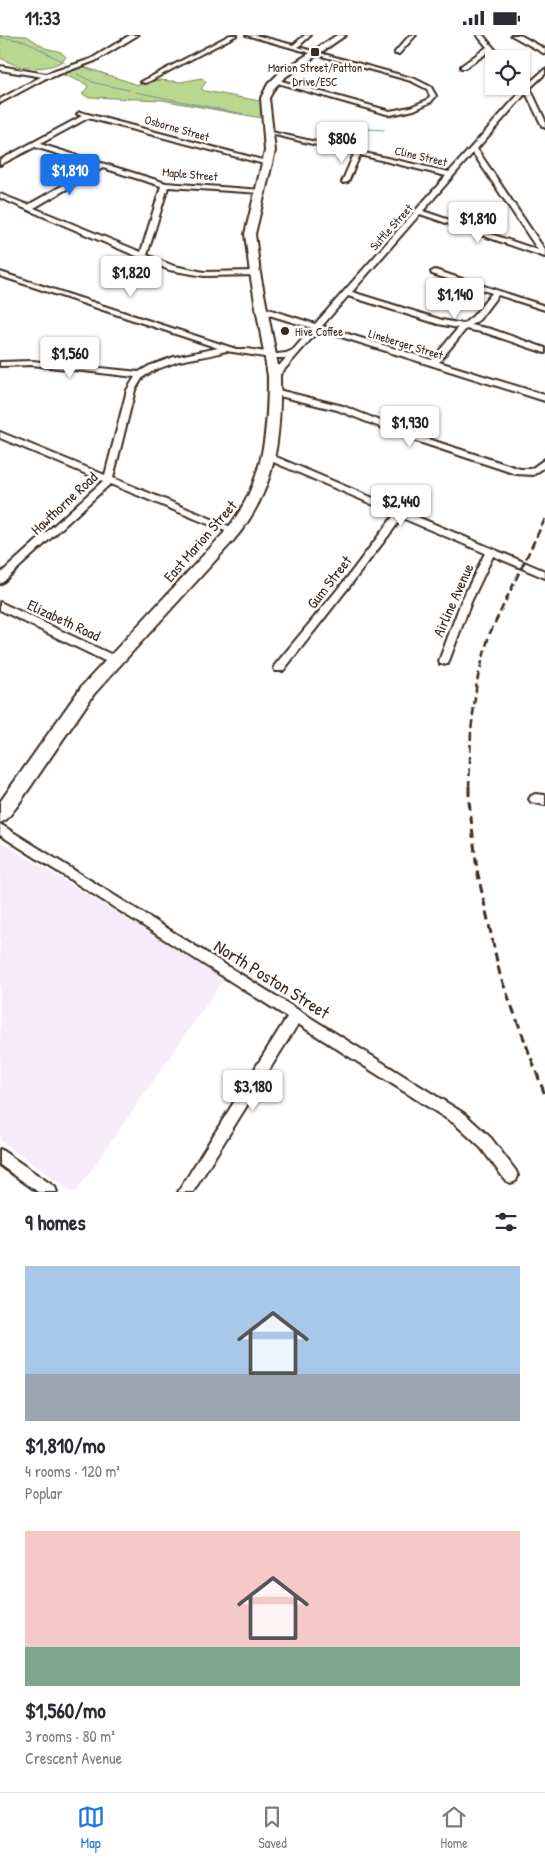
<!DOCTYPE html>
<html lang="en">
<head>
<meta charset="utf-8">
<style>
	:root { --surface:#fff; --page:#f2f2f3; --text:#2b2b33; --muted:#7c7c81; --line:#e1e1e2; --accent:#1a73e8 }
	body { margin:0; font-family:"Patrick Hand",sans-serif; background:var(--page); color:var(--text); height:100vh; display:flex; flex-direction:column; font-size:19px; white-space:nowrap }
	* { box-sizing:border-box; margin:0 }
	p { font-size:16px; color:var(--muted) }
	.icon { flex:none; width:28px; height:28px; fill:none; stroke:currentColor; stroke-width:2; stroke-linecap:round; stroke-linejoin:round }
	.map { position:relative; height:1157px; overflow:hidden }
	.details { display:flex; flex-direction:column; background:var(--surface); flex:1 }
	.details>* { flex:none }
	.fabs { position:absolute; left:485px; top:15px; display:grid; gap:10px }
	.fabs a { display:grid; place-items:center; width:45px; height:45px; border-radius:0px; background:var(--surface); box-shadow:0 1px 4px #0004; font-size:25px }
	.price { position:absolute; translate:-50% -42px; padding:0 11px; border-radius:5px; background:#fff; color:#222; font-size:16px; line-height:32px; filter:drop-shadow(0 1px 2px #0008) }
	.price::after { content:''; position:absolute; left:50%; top:30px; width:15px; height:11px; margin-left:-8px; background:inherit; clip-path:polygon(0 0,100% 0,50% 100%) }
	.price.on { background:var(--accent); color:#fff }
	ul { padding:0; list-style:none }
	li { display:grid; align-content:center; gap:10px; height:265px; padding:0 25px }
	li span { display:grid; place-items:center; height:155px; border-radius:0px; color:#555 }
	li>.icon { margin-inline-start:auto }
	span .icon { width:90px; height:90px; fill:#fffc; stroke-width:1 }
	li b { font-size:21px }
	h2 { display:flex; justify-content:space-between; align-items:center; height:60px; padding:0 25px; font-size:21px }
	.status { display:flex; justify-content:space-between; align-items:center; height:35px; padding:0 25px; background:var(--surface); direction:ltr }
	.status svg { height:14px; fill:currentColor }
	.tab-bar { display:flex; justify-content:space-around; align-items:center; height:70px; border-top:1px solid var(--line); background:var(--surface); font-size:14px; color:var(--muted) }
	.tab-bar a { display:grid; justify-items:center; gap:2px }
	.tab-bar .on { color:var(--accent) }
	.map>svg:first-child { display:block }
	.built { fill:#f6ecf9 }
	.green { fill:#bad78f; stroke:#7a8056 }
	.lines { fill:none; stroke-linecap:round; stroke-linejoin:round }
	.stream { stroke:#6d929c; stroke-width:1 }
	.minor-casing { stroke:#3b2a1e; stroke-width:4 }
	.tertiary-casing { stroke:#3b2a1e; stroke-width:4 }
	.secondary-casing { stroke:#3b2a1e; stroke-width:4 }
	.primary-casing { stroke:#3b2a1e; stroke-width:4 }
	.minor { fill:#fff; fill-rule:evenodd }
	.tertiary { fill:#fff; fill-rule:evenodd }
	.secondary { fill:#fff; fill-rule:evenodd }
	.primary { fill:#fff; fill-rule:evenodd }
	.rail-far1 { stroke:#3b2a1e; stroke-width:2.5; stroke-dasharray:8 4; stroke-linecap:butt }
	.rail { stroke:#3b2a1e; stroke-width:3; stroke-dasharray:9 5; stroke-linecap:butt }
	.poi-dot { fill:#3b2a1e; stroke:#fff; stroke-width:2 }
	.labels { text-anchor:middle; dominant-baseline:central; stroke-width:5; stroke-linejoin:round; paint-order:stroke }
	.far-poi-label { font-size:12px; fill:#3b2a1e; stroke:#fff }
	.far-street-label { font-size:12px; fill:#3b2a1e; stroke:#fff }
	.street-label { font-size:15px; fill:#3b2a1e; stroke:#fff }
	.near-street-label { font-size:18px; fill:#3b2a1e; stroke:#fff }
</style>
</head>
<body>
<div class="status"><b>11:33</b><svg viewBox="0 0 49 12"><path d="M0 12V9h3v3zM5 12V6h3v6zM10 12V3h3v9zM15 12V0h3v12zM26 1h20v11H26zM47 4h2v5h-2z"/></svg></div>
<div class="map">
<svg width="545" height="1157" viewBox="0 0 545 1157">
	<rect width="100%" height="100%" fill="#fff"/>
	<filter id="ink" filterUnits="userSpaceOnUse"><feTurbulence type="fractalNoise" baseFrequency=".02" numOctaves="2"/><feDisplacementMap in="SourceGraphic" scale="10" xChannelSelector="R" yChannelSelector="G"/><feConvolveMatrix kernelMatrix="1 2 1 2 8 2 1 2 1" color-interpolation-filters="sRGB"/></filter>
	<g filter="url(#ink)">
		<!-- built -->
		<path class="built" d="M 0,806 L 224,944 L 76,1157 L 71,1157 L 0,1105 Z"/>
		<!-- green -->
		<path class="green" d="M 0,0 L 27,1 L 45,13 L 61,17 L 66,22 C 59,33 35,34 23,32 C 16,31 7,26 0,23 Z
			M 78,30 L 138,50 L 159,45 L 181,47 L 202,43 L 206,47 L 201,54 L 205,56 L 265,67 L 267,84 L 162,65 L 88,62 L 82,59 L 88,52 L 86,49 L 57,37 Z"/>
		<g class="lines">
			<!-- stream -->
			<path class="stream" d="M 0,2 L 25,6 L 65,28
				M 77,39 L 95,48 L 129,55
				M 136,57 L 243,79
				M 330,92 L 385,95"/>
			<defs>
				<path id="minor" d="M 230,0 L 237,0 L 146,48 L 141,47 Z
					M 246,0 L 255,0 L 293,10 L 305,0 L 311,0 L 298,12 L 415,44 L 431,52 L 436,61 L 431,67 L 414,75 L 390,80 L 274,47 L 274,45 L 278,45 L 390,76 L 410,72 L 427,65 L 430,61 L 427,54 L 411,46 Z
					M 410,0 L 416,0 L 399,19 L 395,19 L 395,17 Z
					M 477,0 L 483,0 L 503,24 L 497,24 L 490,16 L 465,33 L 461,33 L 461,31 L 487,12 Z
					M 545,34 L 545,39 L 530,53 L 545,85 L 545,93 L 542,91 L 526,58 L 477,114 L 545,215 L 545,222 L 420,179 L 352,257 L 442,285 L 463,289 L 473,281 L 492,258 L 432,239 L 431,237 L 435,235 L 545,271 L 545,275 L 498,260 L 479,285 L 471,290 L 491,294 L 545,313 L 545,318 L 486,298 L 466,294 L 439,327 L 545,360 L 545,366 L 319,295 L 277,343 L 274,343 L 270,341 L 286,323 L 271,323 L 226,316 L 211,320 L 179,326 L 155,335 L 143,342 L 135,355 L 113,443 L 236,494 L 238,496 L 236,498 L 230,498 L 110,449 L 3,547 L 0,549 L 0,539 L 103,446 L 0,403 L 0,397 L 105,440 L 127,355 L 135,342 L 32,330 L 0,331 L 0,327 L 32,326 L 139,337 L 149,331 L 174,322 L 218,313 L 0,241 L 0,237 L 236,314 L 248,314 L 277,319 L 286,318 L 293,315 L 312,293 L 259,277 L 259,273 L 265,273 L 315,289 L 446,141 L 360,120 L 348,147 L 343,148 L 342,147 L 354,119 L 267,98 L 267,96 L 449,137 L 524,53 L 521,51 L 521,45 L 527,50 ZM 473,118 L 538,215 L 423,176 ZM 348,261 L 438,289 L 458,293 L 432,325 L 322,291 Z
					M 46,39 L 49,41 L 48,42 L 0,68 L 0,64 Z
					M 80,77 L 270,127 L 270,129 L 268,130 L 88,83 L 40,109 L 166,148 L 263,155 L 263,157 L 261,158 L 168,152 L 147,220 L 174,231 L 204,237 L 255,236 L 259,238 L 258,240 L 204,241 L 169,235 L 0,163 L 0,159 L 28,170 L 97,131 L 35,112 L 0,130 L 0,125 L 82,81 L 77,79 ZM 103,133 L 161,151 L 141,217 L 34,173 Z
					M 274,354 L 343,371 L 416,400 L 520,434 L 531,434 L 545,424 L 545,432 L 533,440 L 516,439 L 410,404 L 337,375 L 271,359 L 271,355 Z
					M 267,418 L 545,536 L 545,543 L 493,521 L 471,567 L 449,626 L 448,629 L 440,629 L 439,626 L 461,567 L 485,518 L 402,483 L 352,548 L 283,636 L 275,636 L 274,633 L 275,630 L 346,544 L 395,479 L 264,423 L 263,421 Z
					M 0,567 L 119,623 L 120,626 L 119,629 L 111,629 L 0,575 Z
					M 535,759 L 545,760 L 545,770 L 531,767 L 529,764 L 531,761 Z
					M 0,789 L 465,1079 L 491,1103 L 516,1136 L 518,1141 L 516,1146 L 511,1148 L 506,1146 L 481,1113 L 455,1089 L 298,989 L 193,1157 L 178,1157 L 287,982 L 0,800 Z
					M 0,1114 L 55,1152 L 57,1157 L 38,1157 L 0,1130 Z"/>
				<path id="tertiary" d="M 130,0 L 138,0 L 95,26 L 49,43 L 0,35 L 0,31 L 46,39 L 91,24 Z"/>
				<path id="secondary" d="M 511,0 L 520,0 L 545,14 L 545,19 Z"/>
				<path id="primary" d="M 337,0 L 346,0 L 284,43 L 275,52 L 269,63 L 275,116 L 255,199 L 260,238 L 280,341 C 281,405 276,456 233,506 L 94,659 L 18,770 L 6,785 L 0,788 L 0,767 L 82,651 L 223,499 C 263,452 268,401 268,341 L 250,238 L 245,199 L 265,116 L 261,63 L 268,49 L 278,39 Z"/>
			</defs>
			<!-- minor casing -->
			<use href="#minor" class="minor-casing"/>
			<!-- tertiary casing -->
			<use href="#tertiary" class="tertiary-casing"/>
			<!-- secondary casing -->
			<use href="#secondary" class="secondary-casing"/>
			<!-- primary casing -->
			<use href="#primary" class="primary-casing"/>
			<!-- minor -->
			<use href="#minor" class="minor"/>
			<!-- tertiary -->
			<use href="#tertiary" class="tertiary"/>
			<!-- secondary -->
			<use href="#secondary" class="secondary"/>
			<!-- primary -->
			<use href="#primary" class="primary"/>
			<!-- rail-far1 -->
			<path class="rail-far1" d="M 469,753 L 471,696 L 477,646 L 489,600 L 545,484"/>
			<!-- rail -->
			<path class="rail" d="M 469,752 L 469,766 L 477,835 L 500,940 L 545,1060"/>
		</g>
	</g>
	<!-- markers -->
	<g class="poi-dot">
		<rect x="310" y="12" width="10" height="10" rx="2.5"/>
		<circle cx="285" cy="296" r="5"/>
	</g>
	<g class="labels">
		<!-- far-poi labels -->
		<g class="far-poi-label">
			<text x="315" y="32">Marion Street/Patton<tspan x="315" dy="14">Drive/ESC</tspan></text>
			<text x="295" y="296" text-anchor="start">Hive Coffee</text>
		</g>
		<!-- far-street labels -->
		<g class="far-street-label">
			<text transform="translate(177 93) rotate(16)">Osborne Street</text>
			<text transform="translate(421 121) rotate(13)">Cline Street</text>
			<text transform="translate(190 139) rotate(5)">Maple Street</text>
			<text transform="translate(391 192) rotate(-48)">Suttle Street</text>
			<text transform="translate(406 309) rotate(17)">Lineberger Street</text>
		</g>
		<!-- street labels -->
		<g class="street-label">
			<text transform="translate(64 468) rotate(-43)">Hawthorne Road</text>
			<text transform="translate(200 506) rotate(-49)">East Marion Street</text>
			<text transform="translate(329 547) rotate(-52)">Gum Street</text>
			<text transform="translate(453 565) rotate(-66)">Airline Avenue</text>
			<text transform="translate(64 585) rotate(25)">Elizabeth Road</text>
		</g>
		<!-- near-street labels -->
		<g class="near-street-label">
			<text transform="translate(272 944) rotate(32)">North Poston Street</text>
		</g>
	</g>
</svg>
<div class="fabs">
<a><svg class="icon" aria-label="locate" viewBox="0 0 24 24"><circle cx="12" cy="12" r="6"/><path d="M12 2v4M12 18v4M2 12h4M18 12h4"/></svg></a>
</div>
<b class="price" style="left:342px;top:129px">$806</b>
<b class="price on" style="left:70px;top:161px">$1,810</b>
<b class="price" style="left:478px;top:209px">$1,810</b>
<b class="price" style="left:131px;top:263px">$1,820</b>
<b class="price" style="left:455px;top:285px">$1,140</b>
<b class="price" style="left:70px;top:344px">$1,560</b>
<b class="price" style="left:410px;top:413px">$1,930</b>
<b class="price" style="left:401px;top:492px">$2,440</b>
<b class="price" style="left:253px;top:1077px">$3,180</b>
</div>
<section class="details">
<h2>9 homes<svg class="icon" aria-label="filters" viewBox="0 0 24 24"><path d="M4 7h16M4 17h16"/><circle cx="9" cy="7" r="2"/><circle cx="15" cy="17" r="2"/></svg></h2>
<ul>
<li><span style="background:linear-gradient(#a9c7e8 70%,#9aa5b1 0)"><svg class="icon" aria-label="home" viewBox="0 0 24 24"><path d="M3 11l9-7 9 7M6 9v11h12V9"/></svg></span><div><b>$1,810/mo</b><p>4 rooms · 120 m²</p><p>Poplar</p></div></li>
<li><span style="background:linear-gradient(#f6c9c9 75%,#7fa58c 0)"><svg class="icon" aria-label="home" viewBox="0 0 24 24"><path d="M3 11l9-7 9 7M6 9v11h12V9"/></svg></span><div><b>$1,560/mo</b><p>3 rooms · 80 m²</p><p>Crescent Avenue</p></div></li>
</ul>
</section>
<nav class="tab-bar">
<a class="on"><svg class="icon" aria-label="map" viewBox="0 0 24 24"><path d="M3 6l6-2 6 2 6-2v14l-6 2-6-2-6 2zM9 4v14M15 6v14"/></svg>Map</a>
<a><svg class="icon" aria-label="saved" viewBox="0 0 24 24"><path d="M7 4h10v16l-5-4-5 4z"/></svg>Saved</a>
<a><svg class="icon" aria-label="home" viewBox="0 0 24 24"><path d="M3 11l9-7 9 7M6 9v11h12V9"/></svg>Home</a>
</nav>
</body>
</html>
